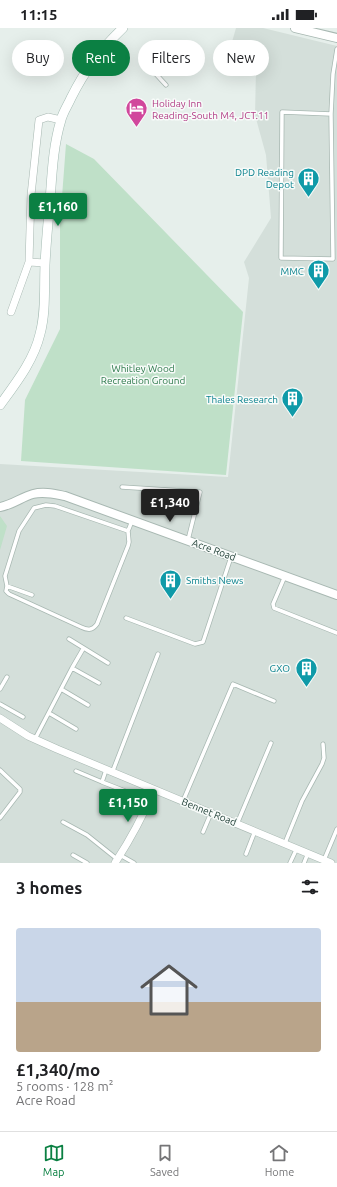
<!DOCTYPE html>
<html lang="en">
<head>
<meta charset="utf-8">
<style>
	:root { --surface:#fff; --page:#f2f2f2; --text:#202124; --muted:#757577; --line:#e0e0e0; --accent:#0b8043 }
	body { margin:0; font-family:Ubuntu,sans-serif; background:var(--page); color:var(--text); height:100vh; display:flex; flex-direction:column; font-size:15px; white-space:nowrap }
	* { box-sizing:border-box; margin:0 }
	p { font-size:13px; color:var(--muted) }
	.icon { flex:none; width:22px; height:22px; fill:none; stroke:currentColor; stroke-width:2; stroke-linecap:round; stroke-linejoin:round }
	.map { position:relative; height:835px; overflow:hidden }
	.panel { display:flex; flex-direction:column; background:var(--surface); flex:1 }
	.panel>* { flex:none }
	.top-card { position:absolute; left:12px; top:12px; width:313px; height:36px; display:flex; gap:8px }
	.price { position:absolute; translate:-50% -34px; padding:0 9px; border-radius:4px; background:var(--accent); color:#fff; font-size:13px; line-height:26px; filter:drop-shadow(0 1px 2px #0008) }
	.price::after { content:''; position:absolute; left:50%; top:24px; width:12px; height:9px; margin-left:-6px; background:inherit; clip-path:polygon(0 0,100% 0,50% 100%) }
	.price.active { background:#222; color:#fff }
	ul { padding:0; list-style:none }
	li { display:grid; align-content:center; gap:8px; height:212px; padding:0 16px }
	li+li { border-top:1px solid var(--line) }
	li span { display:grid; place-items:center; height:124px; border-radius:4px; color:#555 }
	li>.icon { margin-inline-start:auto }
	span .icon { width:72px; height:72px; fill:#fffc; stroke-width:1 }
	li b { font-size:17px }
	h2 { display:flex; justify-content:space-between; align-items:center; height:48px; padding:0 16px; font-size:17px }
	.tag { padding:0 14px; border-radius:18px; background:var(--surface); box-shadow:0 4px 16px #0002; font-size:14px; line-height:36px }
	.tag.active { background:var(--accent); color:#fff }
	.status { display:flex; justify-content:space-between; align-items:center; height:28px; padding:0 20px; background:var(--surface); direction:ltr }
	.status svg { height:11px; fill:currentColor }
	.tabs { display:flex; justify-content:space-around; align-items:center; height:56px; border-top:1px solid var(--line); background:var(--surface); font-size:11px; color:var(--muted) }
	.tabs a { display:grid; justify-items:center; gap:2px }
	.tabs .active { color:var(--accent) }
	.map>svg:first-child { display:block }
	.built { fill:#d4dfda }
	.green { fill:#bfe0c8 }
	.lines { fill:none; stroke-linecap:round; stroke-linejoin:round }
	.service-casing { stroke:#a8b8b2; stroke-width:5 }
	.minor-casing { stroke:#a8b8b2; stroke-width:8 }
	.tertiary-casing { stroke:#a8b8b2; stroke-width:10 }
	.secondary-casing { stroke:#a4bbb3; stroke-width:10 }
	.service { stroke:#fff; stroke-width:3.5 }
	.minor { stroke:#fff; stroke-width:7 }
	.tertiary { stroke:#fff; stroke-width:8 }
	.secondary { stroke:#fff; stroke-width:9 }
	.labels { text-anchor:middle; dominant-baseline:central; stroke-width:3; stroke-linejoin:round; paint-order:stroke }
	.hotel-label { font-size:10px; fill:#b23c85; stroke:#f7fbf9; text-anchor:start }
	.culture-label { font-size:10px; fill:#0d838f; stroke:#f7fbf9; text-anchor:end }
	.park-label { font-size:10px; fill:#2d7a4b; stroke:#f7fbf9 }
	.street-label { font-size:10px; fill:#24423a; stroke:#f7fbf9 }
</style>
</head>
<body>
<div class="status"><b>11:15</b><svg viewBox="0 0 49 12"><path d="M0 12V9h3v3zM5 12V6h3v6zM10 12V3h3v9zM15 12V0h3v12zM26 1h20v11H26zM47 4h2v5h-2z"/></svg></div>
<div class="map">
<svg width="337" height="835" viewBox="0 0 337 835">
	<rect width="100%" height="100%" fill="#e6efeb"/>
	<!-- built -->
	<path class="built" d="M 236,0 L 263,0 L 337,18 L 337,835 L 0,835 L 0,436 L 228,449 L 249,250 L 244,234 L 271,190 L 266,127 L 255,87 L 256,42 L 232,14 Z"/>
	<!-- green -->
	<path class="green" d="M 66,116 L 94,131 L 243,284 L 226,447 L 21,433 L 25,372 L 60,301 L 60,195 Z
		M 0,488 L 7,498 L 0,522 Z"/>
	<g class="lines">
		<defs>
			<path id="service" d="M 154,44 L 166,57
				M 331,86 L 282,84 L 281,230 L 333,231 L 331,86 L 333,46 L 337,21
				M 122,459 L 200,464 L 188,512
				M 128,503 L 55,478 L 46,477 L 34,480 L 19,503 L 5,548 L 7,558 L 6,563 L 9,566 L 81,599 C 87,602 92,603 97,596 L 128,518 L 129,514 L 128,503 L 132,493
				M 285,548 L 273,576 L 274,580 L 337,605
				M 7,558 L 32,567
				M 126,590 L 195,616 L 203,614 L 231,529
				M 69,611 L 108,635
				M 72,640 L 99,655
				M 0,661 L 7,649
				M 61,661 L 88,677
				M 0,676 L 23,689
				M 49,685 L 76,701
				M 35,711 L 72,640 L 83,621
				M 0,742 L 20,761 L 20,764 L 0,790
				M 106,742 L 102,754 L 130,765
				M 76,743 L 102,754
				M 112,745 L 158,626
				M 183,773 L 233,656 L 274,673
				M 63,794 L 87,807 L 117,831
				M 237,796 L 271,715
				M 203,804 L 211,785
				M 285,815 L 302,773 L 322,736 L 324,730 L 323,716
				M 246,826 L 255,803
				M 73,827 L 87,835
				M 120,827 L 134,835
				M 324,832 L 337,801
				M 290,835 L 297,820
				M 304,835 L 308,825"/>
			<path id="minor" d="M 29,234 L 45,235
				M 11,284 L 29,234 L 31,167 L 39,92 L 48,89 L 61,92
				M 0,690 L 28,708 L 57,721 L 331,835
				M 115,835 C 130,812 143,788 154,762"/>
			<path id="tertiary" d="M 295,0 L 337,10
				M 0,479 C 12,477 22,469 33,466 C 44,463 55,466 65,468 L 337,567"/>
			<path id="secondary" d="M 0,377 C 16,355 34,332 40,306 C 46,284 44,260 45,237 C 46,215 48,194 50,173 C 52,146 53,118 61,92 C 63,84 68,77 71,70 C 85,42 100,22 123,0"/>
		</defs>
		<!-- service casing -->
		<use href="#service" class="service-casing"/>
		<!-- minor casing -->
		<use href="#minor" class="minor-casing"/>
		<!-- tertiary casing -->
		<use href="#tertiary" class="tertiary-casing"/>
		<!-- secondary casing -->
		<use href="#secondary" class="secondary-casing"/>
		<!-- service -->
		<use href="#service" class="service"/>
		<!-- minor -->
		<use href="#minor" class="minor"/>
		<!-- tertiary -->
		<use href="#tertiary" class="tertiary"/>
		<!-- secondary -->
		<use href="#secondary" class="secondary"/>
	</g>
	<!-- icons -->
	<defs>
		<symbol id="hotel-pin" viewBox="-11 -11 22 30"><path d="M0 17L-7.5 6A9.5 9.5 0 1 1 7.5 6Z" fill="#d1479c" stroke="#f7fbf9"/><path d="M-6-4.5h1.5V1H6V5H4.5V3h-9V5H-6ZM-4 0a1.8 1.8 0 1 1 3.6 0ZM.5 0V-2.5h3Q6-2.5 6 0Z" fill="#fff"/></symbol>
		<symbol id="building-pin" viewBox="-11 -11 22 30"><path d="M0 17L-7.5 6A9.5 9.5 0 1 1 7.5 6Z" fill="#0f9aa8" stroke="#f7fbf9"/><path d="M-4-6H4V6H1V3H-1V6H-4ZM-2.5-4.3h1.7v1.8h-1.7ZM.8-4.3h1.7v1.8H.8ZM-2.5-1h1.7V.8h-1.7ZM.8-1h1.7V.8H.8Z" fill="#fff"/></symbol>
	</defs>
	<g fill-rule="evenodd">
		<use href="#hotel-pin" x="124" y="68" width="25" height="34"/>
		<use href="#building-pin" x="296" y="138" width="25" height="34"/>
		<use href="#building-pin" x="306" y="230" width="25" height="34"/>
		<use href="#building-pin" x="280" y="358" width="25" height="34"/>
		<use href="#building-pin" x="158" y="540" width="25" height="34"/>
		<use href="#building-pin" x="294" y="628" width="25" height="34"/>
	</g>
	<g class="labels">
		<!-- hotel labels -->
		<g class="hotel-label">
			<text x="152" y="75">Holiday Inn<tspan x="152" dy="12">Reading-South M4, JCT.11</tspan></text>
		</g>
		<!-- culture labels -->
		<g class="culture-label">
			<text x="294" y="144">DPD Reading<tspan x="294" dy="12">Depot</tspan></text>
			<text x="304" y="243">MMC</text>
			<text x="278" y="371">Thales Research</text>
			<text x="186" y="552" text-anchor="start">Smiths News</text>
			<text x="290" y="640">GXO</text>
		</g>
		<!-- park labels -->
		<g class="park-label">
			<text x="143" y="340">Whitley Wood<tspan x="143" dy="12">Recreation Ground</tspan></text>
		</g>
		<!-- street labels -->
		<g class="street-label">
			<text transform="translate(214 522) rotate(20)">Acre Road</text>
			<text transform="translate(209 784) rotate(22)">Bennet Road</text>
		</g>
	</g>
</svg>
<b class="price" style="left:58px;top:199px">£1,160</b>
<b class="price active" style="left:170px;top:495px">£1,340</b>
<b class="price" style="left:128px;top:795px">£1,150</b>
<div class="top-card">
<a class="tag">Buy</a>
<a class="tag active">Rent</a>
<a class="tag">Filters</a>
<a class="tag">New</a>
</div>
</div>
<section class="panel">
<h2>3 homes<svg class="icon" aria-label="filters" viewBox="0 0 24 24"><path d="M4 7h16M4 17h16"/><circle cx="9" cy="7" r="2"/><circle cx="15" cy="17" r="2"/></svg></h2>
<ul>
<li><span style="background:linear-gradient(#c9d6e8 60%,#b9a48a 0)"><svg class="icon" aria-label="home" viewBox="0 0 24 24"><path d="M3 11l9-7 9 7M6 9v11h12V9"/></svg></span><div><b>£1,340/mo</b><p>5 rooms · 128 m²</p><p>Acre Road</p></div></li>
</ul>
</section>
<nav class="tabs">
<a class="active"><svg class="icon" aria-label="map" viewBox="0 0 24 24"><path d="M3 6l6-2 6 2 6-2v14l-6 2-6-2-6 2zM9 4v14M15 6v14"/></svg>Map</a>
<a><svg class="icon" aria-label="saved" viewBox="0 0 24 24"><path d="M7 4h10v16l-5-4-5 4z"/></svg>Saved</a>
<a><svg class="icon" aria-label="home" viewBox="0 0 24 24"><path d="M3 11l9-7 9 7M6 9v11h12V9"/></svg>Home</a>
</nav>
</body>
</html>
